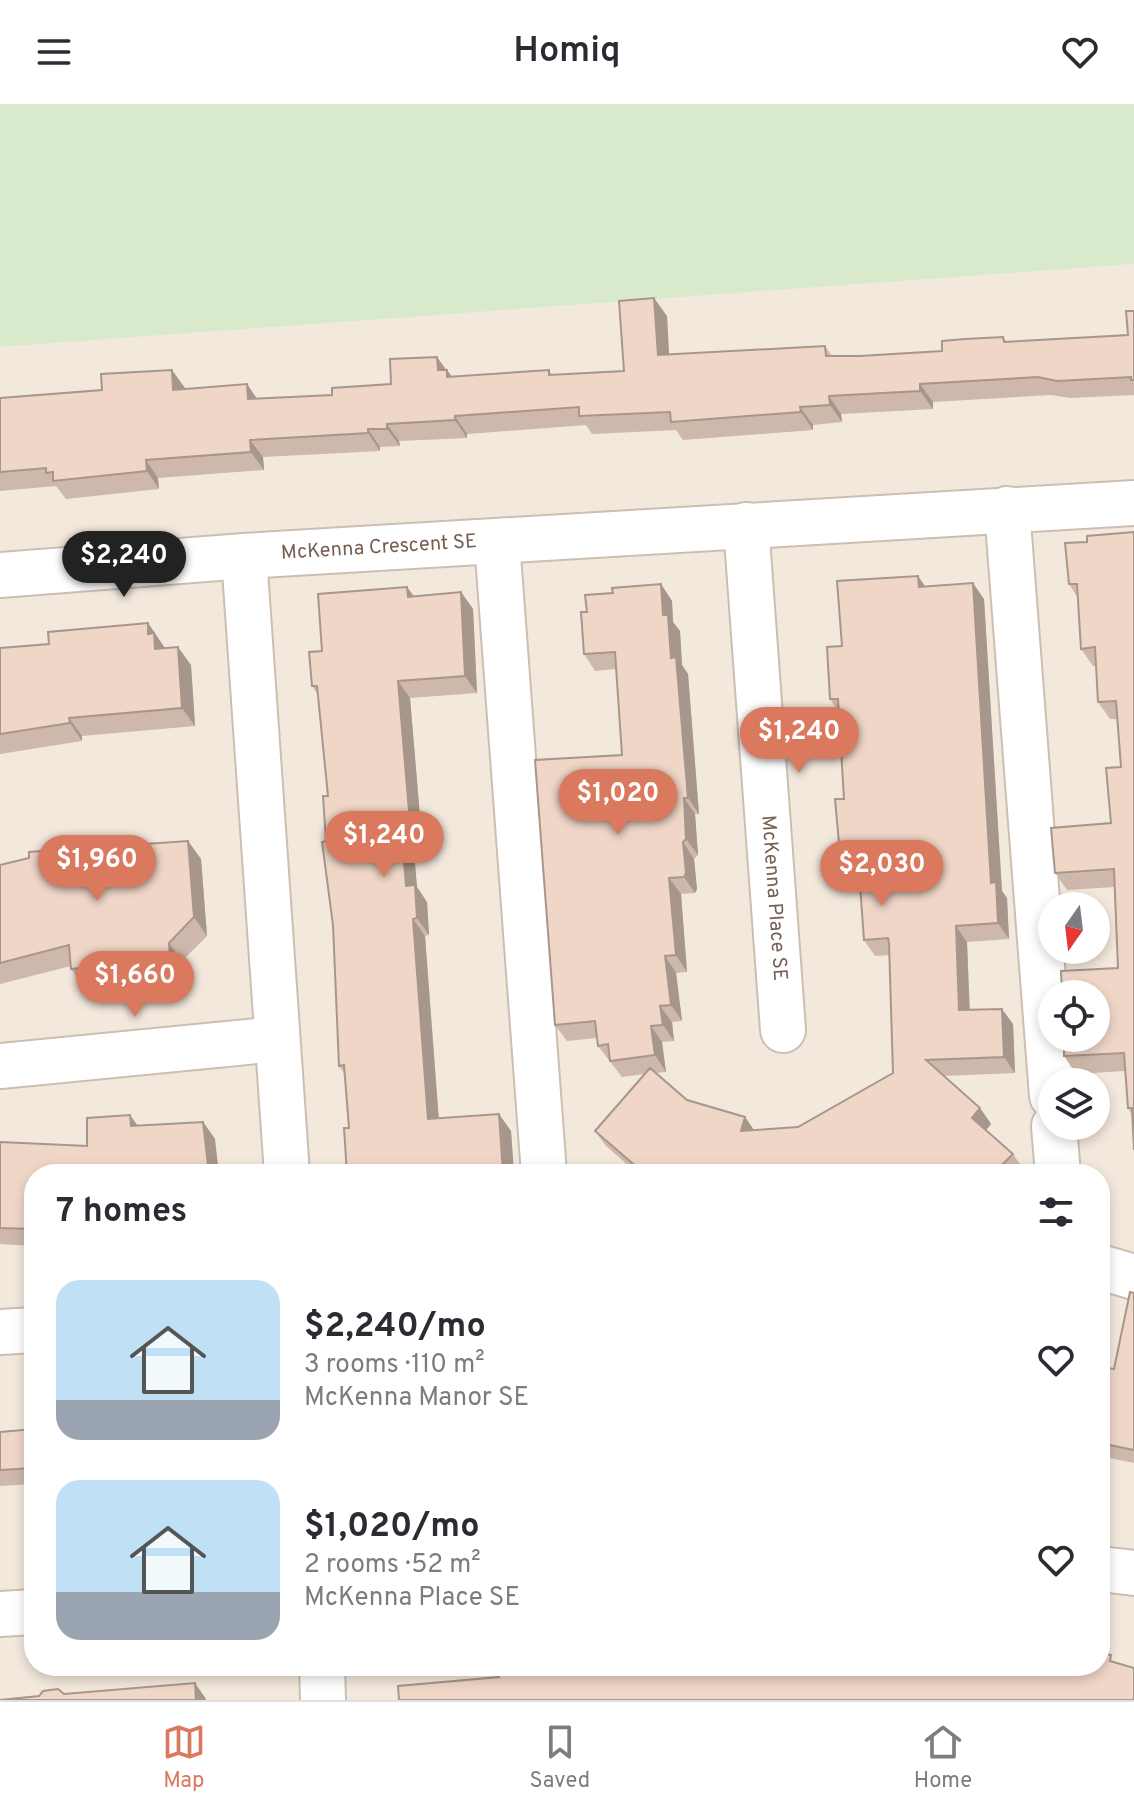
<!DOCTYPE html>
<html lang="en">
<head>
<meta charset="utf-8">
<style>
	:root { --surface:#fff; --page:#f7f7f7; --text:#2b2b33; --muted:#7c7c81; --line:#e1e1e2; --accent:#da795d }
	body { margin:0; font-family:Overpass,sans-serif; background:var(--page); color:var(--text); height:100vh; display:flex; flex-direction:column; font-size:30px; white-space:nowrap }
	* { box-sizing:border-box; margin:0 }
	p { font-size:26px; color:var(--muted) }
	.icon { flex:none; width:44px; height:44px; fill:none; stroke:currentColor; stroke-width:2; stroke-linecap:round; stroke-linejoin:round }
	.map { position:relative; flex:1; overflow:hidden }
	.drawer { position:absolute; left:24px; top:1060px; width:1086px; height:512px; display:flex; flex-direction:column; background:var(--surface); border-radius:32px; box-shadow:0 4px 12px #0003 }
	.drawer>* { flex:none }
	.needle { width:52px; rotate:194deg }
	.tools { position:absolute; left:1038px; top:788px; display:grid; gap:16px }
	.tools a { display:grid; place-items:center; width:72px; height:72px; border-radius:50%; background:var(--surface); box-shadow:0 4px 12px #0003; font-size:40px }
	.price { position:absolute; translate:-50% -68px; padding:0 18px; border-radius:28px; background:var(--accent); color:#fff; font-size:26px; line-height:52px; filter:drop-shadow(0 2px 4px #0008) }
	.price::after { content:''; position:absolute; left:50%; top:48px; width:24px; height:18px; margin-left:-12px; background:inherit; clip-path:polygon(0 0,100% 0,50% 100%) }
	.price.selected { background:#222; color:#fff }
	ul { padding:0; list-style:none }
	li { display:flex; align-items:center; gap:24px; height:200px; padding:0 32px }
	li span { display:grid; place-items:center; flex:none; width:224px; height:160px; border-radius:24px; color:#555 }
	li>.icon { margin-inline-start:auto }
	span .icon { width:96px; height:96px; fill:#fffc; stroke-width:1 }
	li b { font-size:34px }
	h2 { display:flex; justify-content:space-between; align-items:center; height:96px; padding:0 32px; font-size:34px }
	header { display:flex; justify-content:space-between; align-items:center; height:104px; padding:0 32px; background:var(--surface); font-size:36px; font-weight:600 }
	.menu { display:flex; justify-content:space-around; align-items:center; height:112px; border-top:2px solid var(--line); background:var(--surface); font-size:22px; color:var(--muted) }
	.menu a { display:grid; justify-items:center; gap:4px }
	.menu .selected { color:var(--accent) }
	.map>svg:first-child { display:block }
	.residential { fill:#f3e8dc; fill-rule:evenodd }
	.green { fill:#d8e9cc }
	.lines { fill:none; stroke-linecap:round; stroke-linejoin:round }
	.minor-casing { stroke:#cdbeb3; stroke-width:48 }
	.minor { stroke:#fff; stroke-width:44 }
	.wall { fill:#ceb8ab }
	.shaded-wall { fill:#a7968b }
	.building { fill:#efd6c7; stroke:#a7968b; stroke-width:2 }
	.labels { text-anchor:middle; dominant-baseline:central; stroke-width:8; stroke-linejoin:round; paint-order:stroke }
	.street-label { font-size:20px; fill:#765e51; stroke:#fefaf3 }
</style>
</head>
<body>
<header><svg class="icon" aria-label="menu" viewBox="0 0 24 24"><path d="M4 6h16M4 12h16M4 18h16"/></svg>Homiq<svg class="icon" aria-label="heart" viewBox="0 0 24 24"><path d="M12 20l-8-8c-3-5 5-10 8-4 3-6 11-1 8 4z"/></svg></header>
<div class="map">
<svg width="1134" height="1596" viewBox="0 0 1134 1596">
	<rect width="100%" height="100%" fill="#fbf6ed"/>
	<!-- residential -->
	<path class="residential" d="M 1134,160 L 1134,1596 L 0,1596 L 0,243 ZM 1052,802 L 1096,802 L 1096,846 L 1052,846 ZM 1052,890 L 1096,890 L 1096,934 L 1052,934 ZM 1052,978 L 1096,978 L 1096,1022 L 1052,1022 ZM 34,1070 L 1100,1070 L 1100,1562 L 34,1562 Z"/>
	<!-- green -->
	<path class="green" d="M 0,0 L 1134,0 L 1134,160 L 0,243 Z"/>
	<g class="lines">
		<defs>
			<g id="minor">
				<path d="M 1007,405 L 1052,992"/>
				<path id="s1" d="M 746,421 L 783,926"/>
				<path d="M 497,438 L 544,1070"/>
				<path d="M 244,452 L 287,1070"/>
				<path id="s2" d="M 0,471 L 244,452 L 1134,399"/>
				<path d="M 0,962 L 277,935"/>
				<path d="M 1054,1022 L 1058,1070"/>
				<path d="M 1100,1163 L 1134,1173"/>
				<path d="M 0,1228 L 34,1226"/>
				<path d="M 1100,1465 L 1134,1469"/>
				<path d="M 0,1510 L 34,1508"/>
				<path d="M 322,1562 L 323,1596"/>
			</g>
		</defs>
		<!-- minor casing -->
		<use href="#minor" class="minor-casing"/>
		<!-- minor -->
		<use href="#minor" class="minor"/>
	</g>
	<!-- wall -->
	<path class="wall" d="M 1134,207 L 1134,291 L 1070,294 L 1051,291 L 933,298 L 933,305 L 841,310 L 842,318 L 813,321 L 813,326 L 683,336 L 676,326 L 592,330 L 586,321 L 467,330 L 467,334 L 399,337 L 400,342 L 380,343 L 380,347 L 263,353 L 264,366 L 158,374 L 159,385 L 66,395 L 56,382 L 0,387 L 0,294 L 185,284 L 185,285 L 247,280 L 257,295 L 332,291 L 391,280 L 437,253 L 452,273 L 549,266 L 552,271 L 624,267 L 667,212 L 669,251 L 825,242 L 832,252 L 860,252 L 942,247 L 1003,233 L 1007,238 L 1128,231 Z
		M 1134,428 L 1132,1011 L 1128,1004 L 1125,967 L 1076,970 L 1064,952 L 1118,864 L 1114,783 L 1067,786 L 1055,769 L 1111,719 L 1121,663 L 1117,615 L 1110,615 L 1098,598 L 1096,562 L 1093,562 L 1081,545 L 1078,494 L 1069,480 Z
		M 661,480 L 672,497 L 673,518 L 680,527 L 682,561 L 688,570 L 699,710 L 695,710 L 698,751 L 694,755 L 697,785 L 695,789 L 681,790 L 687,868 L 676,869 L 682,917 L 672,918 L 674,937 L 662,938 L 666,968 L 656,969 L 687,996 L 745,1013 L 754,1026 L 798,1023 L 893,969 L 890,851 L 875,852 L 864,836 L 860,784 L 856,784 L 845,768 L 843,746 L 839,739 L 844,695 L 838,607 L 830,595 L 842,542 L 925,482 L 984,495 L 1002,787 L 1007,794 L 1009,835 L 967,838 L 970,905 L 1013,920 L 1015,969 L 943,972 L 980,1004 L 991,1020 L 986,1026 L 1013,1050 L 1024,1066 L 1020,1070 L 635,1070 L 636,1068 L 606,1042 L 595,1027 L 644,970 L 622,973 L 598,942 L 597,934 L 567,937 L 555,921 L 622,651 L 616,565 L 595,567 L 584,550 L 587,508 L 613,489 Z
		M 407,483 L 414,492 L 461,488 L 473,505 L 477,589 L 410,594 L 422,736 L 413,737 L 417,783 L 427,798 L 429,831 L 425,832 L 439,1015 L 511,1027 L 514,1070 L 347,1070 L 349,1024 L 344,969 L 339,962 L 333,821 L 326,737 L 328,692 L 318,591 L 312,582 L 322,547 Z
		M 148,519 L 164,544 L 191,561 L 195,622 L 82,632 L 82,637 L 0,650 L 0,544 L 49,540 Z
		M 188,737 L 201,755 L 207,832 L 182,857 L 183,873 L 84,883 L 71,865 L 71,862 L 0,880 L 0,761 Z
		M 130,1011 L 137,1021 L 203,1018 L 215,1035 L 34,1070 L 34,1142 L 0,1140 L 0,1038 L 87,1042 Z
		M 1134,1189 L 1134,1359 L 1100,1352 L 1100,1263 L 1114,1265 Z
		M 34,1325 L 34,1380 L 0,1382 L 0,1328 Z"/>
	<!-- shaded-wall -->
	<path class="shaded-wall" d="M 654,194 L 667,212 L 670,269 L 658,251 Z
		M 437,253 L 447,268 L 447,266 L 460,284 L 438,266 Z
		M 172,266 L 185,284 L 186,304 L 173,286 Z
		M 247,280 L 259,298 L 248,295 Z
		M 920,280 L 933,298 L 933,305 L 920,287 Z
		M 829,292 L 841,310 L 842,318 L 830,301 Z
		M 800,303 L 813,321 L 813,326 L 801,308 Z
		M 455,312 L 467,330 L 467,334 L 455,316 Z
		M 387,320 L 399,337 L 400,342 L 387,325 Z
		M 368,325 L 380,343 L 380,347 L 368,329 Z
		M 250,336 L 263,353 L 264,366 L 251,348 Z
		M 146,356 L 158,374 L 159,385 L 147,367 Z
		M 918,472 L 929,488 L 919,483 Z
		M 973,479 L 984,495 L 1002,787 L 1007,794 L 1009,835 L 998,819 L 991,779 Z
		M 661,480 L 672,497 L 673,518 L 680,527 L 682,561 L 688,570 L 699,710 L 688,694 L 663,511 Z
		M 407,483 L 419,500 L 408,493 Z
		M 461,488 L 473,505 L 477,589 L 465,572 Z
		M 148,519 L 167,547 L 155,545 L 148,530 Z
		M 178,543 L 191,561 L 195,622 L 182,604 Z
		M 398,577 L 410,594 L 422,736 L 410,719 Z
		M 69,614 L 82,632 L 82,637 L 70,619 Z
		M 684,694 L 695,710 L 698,751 L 686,735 Z
		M 401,720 L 413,737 L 417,783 L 427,798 L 429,831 L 417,814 L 406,782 Z
		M 188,737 L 201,755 L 207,832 L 194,813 Z
		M 683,738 L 694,755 L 697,785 L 695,789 L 684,773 Z
		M 669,774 L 681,790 L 687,868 L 676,851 Z
		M 413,815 L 425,832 L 440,1033 L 428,1015 Z
		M 956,822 L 967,838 L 970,922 L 959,906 Z
		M 169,839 L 182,857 L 183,873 L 170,855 Z
		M 665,852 L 676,869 L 682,917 L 671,901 Z
		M 660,902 L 672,918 L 674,937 L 663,921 Z
		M 1002,905 L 1013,920 L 1015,969 L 1004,953 Z
		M 651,922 L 662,938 L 666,968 L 655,951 Z
		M 980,1004 L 991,1020 L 983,1030 L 972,1014 Z
		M 499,1010 L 511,1027 L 514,1070 L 503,1070 Z
		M 130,1011 L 142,1028 L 131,1022 Z
		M 745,1013 L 756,1029 L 741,1027 Z
		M 203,1018 L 215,1035 L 219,1070 L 209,1070 Z
		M 764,1562 L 773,1562 L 775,1565 L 777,1587 L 765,1571 Z
		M 195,1579 L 206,1595 L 206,1596 L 196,1596 Z"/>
	<!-- building -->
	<path class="building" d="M 654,194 L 658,251 L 825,242 L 826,252 L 860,252 L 942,247 L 942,237 L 965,235 L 1003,233 L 1004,238 L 1128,231 L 1126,207 L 1134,207 L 1134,276 L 1131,276 L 1131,273 L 1057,277 L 1038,273 L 920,280 L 920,287 L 829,292 L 830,301 L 800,303 L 801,308 L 671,318 L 670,308 L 579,312 L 579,303 L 455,312 L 455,316 L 387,320 L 387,325 L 368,325 L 368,329 L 250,336 L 251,348 L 146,356 L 147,367 L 53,377 L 53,368 L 46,369 L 46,364 L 0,368 L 0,294 L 102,286 L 101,270 L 172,266 L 173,286 L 247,280 L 248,295 L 332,291 L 332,284 L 391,280 L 390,255 L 437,253 L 438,266 L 447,266 L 447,273 L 549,266 L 549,271 L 624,267 L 619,197 Z
		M 1134,428 L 1134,1046 L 1132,1004 L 1128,1004 L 1124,949 L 1064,952 L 1064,934 L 1096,934 L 1096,890 L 1062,890 L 1061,867 L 1118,864 L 1114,765 L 1055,769 L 1051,724 L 1111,719 L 1106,664 L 1121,663 L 1116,597 L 1098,598 L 1095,543 L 1081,545 L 1077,480 L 1069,480 L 1065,439 L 1087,438 L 1087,432 Z
		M 918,472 L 919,483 L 973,479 L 991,779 L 996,778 L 998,819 L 956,822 L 959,906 L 1002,905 L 1004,953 L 926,956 L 980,1004 L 972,1014 L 1013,1050 L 993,1070 L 635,1070 L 639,1065 L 595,1027 L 650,964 L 687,996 L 745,1013 L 741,1027 L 798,1023 L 893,969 L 889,839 L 888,834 L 864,836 L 859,767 L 845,768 L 843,739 L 839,739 L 835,695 L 844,695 L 838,595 L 830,595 L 827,543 L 842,542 L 837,477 Z
		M 661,480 L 663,511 L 668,511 L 671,554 L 676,553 L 688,694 L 684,694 L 686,735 L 683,738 L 686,769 L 684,773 L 669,774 L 676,851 L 665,852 L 671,901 L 660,902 L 663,921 L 651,922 L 655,951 L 610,957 L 608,940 L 598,942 L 595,917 L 555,921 L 535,656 L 622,651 L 615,548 L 584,550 L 581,508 L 587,508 L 585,491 L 613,489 L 612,484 Z
		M 407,483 L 408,493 L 461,488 L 465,572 L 398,577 L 410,719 L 401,720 L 406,782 L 415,781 L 417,814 L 413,815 L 428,1015 L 499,1010 L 503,1070 L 347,1070 L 344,1024 L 349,1024 L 344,961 L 339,962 L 333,821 L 322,738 L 326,737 L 323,692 L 328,692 L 317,582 L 312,582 L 309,548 L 322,547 L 318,490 Z
		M 148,519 L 148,530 L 154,529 L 155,545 L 178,543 L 182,604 L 69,614 L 70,619 L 0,630 L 0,544 L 49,540 L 48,528 Z
		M 188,737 L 194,813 L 169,839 L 170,855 L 71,865 L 69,841 L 0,859 L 0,761 L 29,754 L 29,748 Z
		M 130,1011 L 131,1022 L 203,1018 L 209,1070 L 34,1070 L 34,1125 L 0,1124 L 0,1038 L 87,1042 L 87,1014 Z
		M 1130,1188 L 1134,1189 L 1134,1346 L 1100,1339 L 1100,1263 L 1114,1265 Z
		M 34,1325 L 34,1364 L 0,1366 L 0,1328 Z
		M 1100,1549 L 1111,1551 L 1110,1557 L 1134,1564 L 1134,1596 L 399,1596 L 398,1582 L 499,1573 L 498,1565 L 595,1562 L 764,1562 L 765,1571 L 877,1562 L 1100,1562 Z
		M 195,1579 L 196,1596 L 0,1596 L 39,1592 L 43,1587 L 58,1585 L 64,1590 Z"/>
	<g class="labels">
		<!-- street labels -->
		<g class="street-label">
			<text stroke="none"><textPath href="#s2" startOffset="380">McKenna Crescent SE</textPath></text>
			<text stroke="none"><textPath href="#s1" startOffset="374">McKenna Place SE</textPath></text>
		</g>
	</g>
</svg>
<div class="tools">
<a><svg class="needle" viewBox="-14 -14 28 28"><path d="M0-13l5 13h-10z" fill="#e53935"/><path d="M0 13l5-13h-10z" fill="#7c7c81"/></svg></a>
<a><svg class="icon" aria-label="locate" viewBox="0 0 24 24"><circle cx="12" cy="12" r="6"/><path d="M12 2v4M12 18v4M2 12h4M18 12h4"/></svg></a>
<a><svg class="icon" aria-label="layers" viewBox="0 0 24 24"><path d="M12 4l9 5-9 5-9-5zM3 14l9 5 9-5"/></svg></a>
</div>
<b class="price selected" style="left:124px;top:495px">$2,240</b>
<b class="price" style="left:799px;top:671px">$1,240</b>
<b class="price" style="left:618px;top:733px">$1,020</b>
<b class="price" style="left:384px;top:775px">$1,240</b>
<b class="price" style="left:97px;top:799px">$1,960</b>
<b class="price" style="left:882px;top:804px">$2,030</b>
<b class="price" style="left:135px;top:915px">$1,660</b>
<section class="drawer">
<h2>7 homes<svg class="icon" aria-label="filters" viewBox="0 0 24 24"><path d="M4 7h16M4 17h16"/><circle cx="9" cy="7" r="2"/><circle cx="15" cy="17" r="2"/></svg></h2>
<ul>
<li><span style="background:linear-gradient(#bfe0f5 75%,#9aa5b1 0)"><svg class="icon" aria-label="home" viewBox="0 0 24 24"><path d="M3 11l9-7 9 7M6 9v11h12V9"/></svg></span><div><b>$2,240/mo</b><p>3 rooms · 110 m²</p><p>McKenna Manor SE</p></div><svg class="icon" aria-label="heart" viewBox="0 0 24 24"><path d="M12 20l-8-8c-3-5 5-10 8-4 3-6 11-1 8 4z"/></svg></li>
<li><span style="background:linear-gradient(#bfe0f5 70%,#9aa5b1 0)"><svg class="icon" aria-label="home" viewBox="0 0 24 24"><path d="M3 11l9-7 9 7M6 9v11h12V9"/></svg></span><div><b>$1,020/mo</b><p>2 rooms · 52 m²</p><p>McKenna Place SE</p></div><svg class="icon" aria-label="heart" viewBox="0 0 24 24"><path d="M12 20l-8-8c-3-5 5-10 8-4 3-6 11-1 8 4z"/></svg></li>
</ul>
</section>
</div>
<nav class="menu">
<a class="selected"><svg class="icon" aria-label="map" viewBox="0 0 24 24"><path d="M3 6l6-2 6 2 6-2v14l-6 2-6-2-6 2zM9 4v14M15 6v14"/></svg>Map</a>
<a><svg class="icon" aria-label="saved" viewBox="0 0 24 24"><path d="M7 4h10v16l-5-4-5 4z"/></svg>Saved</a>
<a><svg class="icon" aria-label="home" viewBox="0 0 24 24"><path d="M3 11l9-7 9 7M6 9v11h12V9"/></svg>Home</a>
</nav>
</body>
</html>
